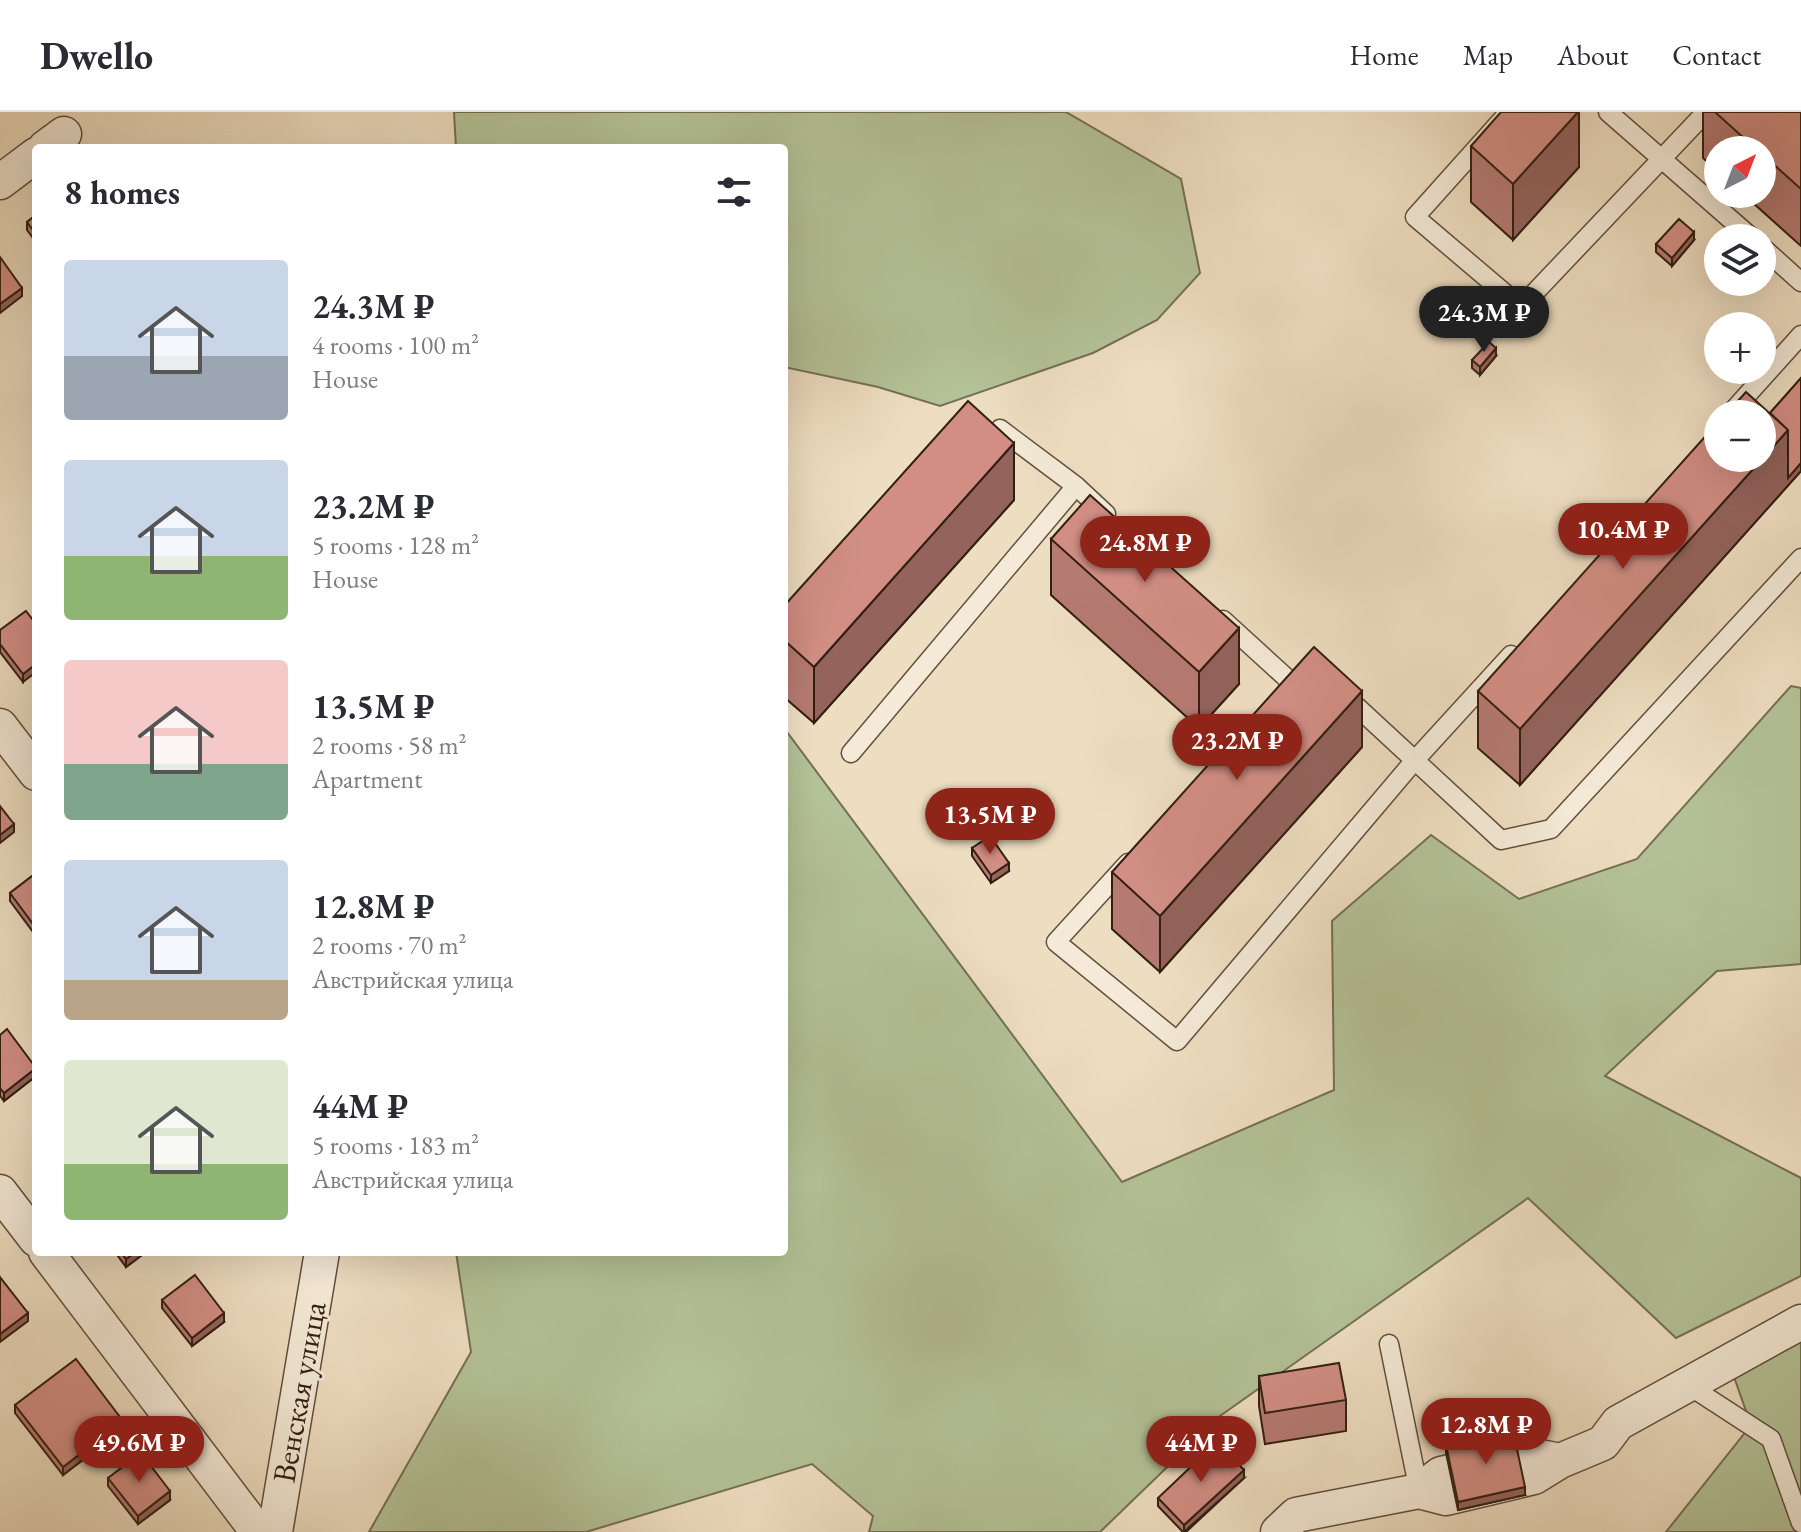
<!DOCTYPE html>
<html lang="en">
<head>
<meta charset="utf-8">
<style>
	:root { --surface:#fff; --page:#f2f2f3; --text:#2b2b33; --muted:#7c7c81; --line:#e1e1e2; --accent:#8f2418 }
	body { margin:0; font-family:"EB Garamond",serif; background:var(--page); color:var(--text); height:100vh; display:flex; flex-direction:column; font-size:30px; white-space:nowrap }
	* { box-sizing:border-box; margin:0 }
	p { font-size:26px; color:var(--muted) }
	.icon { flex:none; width:44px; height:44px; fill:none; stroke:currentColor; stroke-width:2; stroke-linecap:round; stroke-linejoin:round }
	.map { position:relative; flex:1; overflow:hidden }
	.drawer { position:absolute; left:32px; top:32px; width:756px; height:1112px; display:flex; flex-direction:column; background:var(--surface); border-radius:8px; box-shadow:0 8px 32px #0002 }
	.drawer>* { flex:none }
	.needle { width:52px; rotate:42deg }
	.controls { position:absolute; left:1704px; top:24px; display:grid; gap:16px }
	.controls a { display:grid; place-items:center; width:72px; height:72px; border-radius:50%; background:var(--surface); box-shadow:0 8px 32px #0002; font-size:40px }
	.price { position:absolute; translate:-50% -68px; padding:0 18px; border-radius:28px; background:var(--accent); color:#fff; font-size:26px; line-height:52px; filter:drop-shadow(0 2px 4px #0008) }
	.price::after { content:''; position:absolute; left:50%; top:48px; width:24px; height:18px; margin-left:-12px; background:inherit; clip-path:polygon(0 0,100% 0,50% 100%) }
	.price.active { background:#222; color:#fff }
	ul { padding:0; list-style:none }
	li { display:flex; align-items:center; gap:24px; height:200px; padding:0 32px }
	li span { display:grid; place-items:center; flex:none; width:224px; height:160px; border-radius:8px; color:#555 }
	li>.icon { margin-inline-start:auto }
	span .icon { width:96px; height:96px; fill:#fffc; stroke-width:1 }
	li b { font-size:34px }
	h2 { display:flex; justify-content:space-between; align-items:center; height:96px; padding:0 32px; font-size:34px }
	header { display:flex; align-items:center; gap:48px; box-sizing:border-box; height:112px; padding:0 40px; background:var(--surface); border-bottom:2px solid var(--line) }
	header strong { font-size:38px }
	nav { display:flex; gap:44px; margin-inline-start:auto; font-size:28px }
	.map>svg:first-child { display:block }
	.green { fill:#b4c297; stroke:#747054; stroke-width:2 }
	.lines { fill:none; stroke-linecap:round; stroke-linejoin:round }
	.lane-casing { stroke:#624f3e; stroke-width:21 }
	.street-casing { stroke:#624f3e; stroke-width:37 }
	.lane { stroke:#f4ead7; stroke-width:18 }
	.street { stroke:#f4ead7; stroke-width:34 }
	.wall { fill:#b57a72; stroke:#331f12; stroke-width:2 }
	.shaded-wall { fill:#93635c; stroke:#331f12; stroke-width:2 }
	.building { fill:#d28e84; stroke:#331f12; stroke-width:2 }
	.labels { text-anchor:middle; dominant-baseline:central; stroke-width:6; stroke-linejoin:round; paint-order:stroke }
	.street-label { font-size:32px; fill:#331f12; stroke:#f4ead7 }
</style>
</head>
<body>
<header>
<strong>Dwello</strong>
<nav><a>Home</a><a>Map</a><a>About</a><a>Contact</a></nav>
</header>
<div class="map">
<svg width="1801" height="1420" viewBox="0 0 1801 1420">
	<rect width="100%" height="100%" fill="#eedec1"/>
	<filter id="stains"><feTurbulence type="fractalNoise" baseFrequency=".0025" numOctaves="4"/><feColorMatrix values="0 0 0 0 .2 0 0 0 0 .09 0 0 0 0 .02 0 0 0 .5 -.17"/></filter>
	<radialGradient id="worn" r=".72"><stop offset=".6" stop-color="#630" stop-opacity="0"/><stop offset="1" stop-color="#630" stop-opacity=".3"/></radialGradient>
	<!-- green -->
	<path class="green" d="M 454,0 L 1066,0 L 1181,67 L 1200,161 L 1157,208 L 1093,241 L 940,294 L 878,275 L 784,255 L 784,36 L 456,36 Z
		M 1791,574 L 1801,576 L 1801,852 L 1717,859 L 1605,964 L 1801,1066 L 1801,1164 L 1676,1226 L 1528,1086 L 1220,1304 L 1100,1420 L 869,1420 L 873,1404 L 812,1352 L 586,1420 L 369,1420 L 471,1240 L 456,1140 L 784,1140 L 784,616 L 1122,1070 L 1334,978 L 1332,809 L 1431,723 L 1519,787 L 1637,747 Z
		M 1801,1226 L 1801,1420 L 1666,1420 L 1751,1313 L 1734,1265 Z"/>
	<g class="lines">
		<defs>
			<path id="lane" d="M 1509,0 L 1415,105 L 1521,195 L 1706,0
				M 1608,0 L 1752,126
				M 1762,135 L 1801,170
				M 1730,302 L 1801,223
				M 1000,317 L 1076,374
				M 1223,508 L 1292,571 L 1308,577
				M 1343,589 L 1355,593 L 1501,728 L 1551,717 L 1801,446
				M 851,641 L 1076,374 L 1106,402
				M 1128,751 L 1056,830 L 1177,929 L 1415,648 L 1511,543
				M 1389,1232 L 1419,1379
				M 1688,1273 L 1771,1327 L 1801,1411"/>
			<path id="street" d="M 45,36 L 64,22
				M 0,70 L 36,43
				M 0,614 L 36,661
				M 0,1080 L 36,1127
				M 46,1140 L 258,1420
				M 1526,1342 L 1560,1349 L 1534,1365 L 1446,1386 L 1419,1379 L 1441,1362 Z
				M 1560,1349 L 1603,1331 L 1618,1311 L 1801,1210
				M 275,1420 L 322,1140
				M 1278,1420 L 1296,1403 L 1419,1379"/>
		</defs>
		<!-- lane casing -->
		<use href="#lane" class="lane-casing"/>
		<!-- street casing -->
		<use href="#street" class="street-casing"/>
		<!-- lane -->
		<use href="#lane" class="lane"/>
		<!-- street -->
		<use href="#street" class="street"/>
	</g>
	<!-- wall -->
	<path class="wall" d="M 1579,0 L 1579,55 L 1513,128 L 1471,90 L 1471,34 Z
		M 1703,0 L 1801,0 L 1801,134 L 1743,82 L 1762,82 L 1762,38 L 1718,38 L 1718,59 L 1703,46 Z
		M 36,103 L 36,130 L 27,118 L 27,110 Z
		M 1694,128 L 1672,154 L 1656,140 L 1656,132 Z
		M 1496,244 L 1480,263 L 1472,256 L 1472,248 Z
		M 1801,266 L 1801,359 L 1520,673 L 1478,636 L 1478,579 L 1770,301 Z
		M 1014,388 L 814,611 L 784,585 L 784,494 Z
		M 1051,427 L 1239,572 L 1199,616 L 1051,483 Z
		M 36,512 L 23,570 L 0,540 L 0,518 Z
		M 1362,635 L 1160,860 L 1112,817 L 1112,760 Z
		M 972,736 L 1009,759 L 991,771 L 972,744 Z
		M 36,761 L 36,824 L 10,789 L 10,781 Z
		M 0,923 L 36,956 L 36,964 L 4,989 L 0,984 Z
		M 36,1025 L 36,1040 L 33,1036 L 33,1028 Z
		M 115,1140 L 146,1140 L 126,1155 Z
		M 162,1188 L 224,1210 L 192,1234 L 162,1196 Z
		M 1259,1264 L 1346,1288 L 1346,1319 L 1265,1332 L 1259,1294 Z
		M 15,1293 L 123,1317 L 63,1363 L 15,1301 Z
		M 1446,1333 L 1525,1383 L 1458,1398 L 1446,1341 Z
		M 108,1366 L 170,1388 L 138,1412 L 108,1374 Z
		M 1244,1366 L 1186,1420 L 1183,1420 L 1158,1394 L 1158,1386 Z"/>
	<!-- shaded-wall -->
	<path class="shaded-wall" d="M 1578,0 L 1579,0 L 1579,55 L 1513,128 L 1513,72 Z
		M 1694,120 L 1694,128 L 1672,154 L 1672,146 Z
		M 22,176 L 22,184 L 0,201 L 0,192 Z
		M 1496,236 L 1496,244 L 1480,263 L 1480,255 Z
		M 1788,318 L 1801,351 L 1801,359 L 1520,673 L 1520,617 Z
		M 1014,331 L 1014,388 L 814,611 L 814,555 Z
		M 1239,516 L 1239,572 L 1199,616 L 1199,560 Z
		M 36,552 L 36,560 L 23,570 L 23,562 Z
		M 1362,579 L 1362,635 L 1160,860 L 1160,804 Z
		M 14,712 L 14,720 L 0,731 L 0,723 Z
		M 1009,751 L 1009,759 L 991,771 L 991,763 Z
		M 36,956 L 36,964 L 4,989 L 4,981 Z
		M 136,1140 L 146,1140 L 126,1155 L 126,1147 Z
		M 28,1201 L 28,1209 L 0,1230 L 0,1222 Z
		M 224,1201 L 224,1210 L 192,1234 L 192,1226 Z
		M 123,1309 L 123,1317 L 63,1363 L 63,1355 Z
		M 1244,1358 L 1244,1366 L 1184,1420 L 1184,1413 Z
		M 1525,1375 L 1525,1383 L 1458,1398 L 1458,1390 Z
		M 170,1379 L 170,1388 L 138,1412 L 138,1404 Z"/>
	<!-- building -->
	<path class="building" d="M 1501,0 L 1578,0 L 1513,72 L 1471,34 Z
		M 1715,0 L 1801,0 L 1801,77 L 1762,42 L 1762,38 L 1757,38 Z
		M 36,103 L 36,122 L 27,110 Z
		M 1679,107 L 1694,120 L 1672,146 L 1656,132 Z
		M 0,145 L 22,176 L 0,192 Z
		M 1489,230 L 1496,236 L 1480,255 L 1472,248 Z
		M 1801,266 L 1801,351 L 1788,366 L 1788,318 L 1770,301 Z
		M 1746,280 L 1788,318 L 1520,617 L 1478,579 L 1718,310 L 1718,346 L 1762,346 L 1762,302 L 1726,302 Z
		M 968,289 L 1014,331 L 814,555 L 784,528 L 784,494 Z
		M 1090,383 L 1239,516 L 1199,560 L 1051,427 Z
		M 26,499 L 36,512 L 36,552 L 23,562 L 0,532 L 0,518 Z
		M 1314,535 L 1362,579 L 1160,804 L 1112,760 Z
		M 0,694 L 14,712 L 0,723 Z
		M 990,724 L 1009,751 L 991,763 L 972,736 Z
		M 36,761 L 36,816 L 10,781 Z
		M 7,917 L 36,956 L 4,981 L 0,976 L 0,923 Z
		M 121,1140 L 136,1140 L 126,1147 Z
		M 195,1163 L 224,1201 L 192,1226 L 162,1188 Z
		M 0,1165 L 28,1201 L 0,1222 Z
		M 76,1247 L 123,1309 L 63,1355 L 15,1293 Z
		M 1339,1251 L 1346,1288 L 1265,1301 L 1259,1264 Z
		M 1513,1318 L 1525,1375 L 1458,1390 L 1446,1333 Z
		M 1217,1330 L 1244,1358 L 1184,1413 L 1158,1386 Z
		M 141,1341 L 170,1379 L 138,1404 L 108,1366 Z"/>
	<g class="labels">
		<!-- street labels -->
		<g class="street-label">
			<text transform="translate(299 1280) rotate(-80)">Венская улица</text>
		</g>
	</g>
	<rect width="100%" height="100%" filter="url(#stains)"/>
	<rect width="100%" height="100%" fill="url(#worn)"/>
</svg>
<div class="controls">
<a><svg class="needle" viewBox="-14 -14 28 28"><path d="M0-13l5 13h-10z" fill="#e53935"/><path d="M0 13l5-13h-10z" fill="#7c7c81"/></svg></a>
<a><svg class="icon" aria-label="layers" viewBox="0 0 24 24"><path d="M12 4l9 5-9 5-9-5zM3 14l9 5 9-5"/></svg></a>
<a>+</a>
<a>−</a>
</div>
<b class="price active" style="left:1484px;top:242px">24.3M ₽</b>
<b class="price" style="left:1623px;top:459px">10.4M ₽</b>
<b class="price" style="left:1145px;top:472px">24.8M ₽</b>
<b class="price" style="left:1237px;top:670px">23.2M ₽</b>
<b class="price" style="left:990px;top:744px">13.5M ₽</b>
<b class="price" style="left:1486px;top:1354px">12.8M ₽</b>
<b class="price" style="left:139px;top:1372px">49.6M ₽</b>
<b class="price" style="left:1201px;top:1372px">44M ₽</b>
<section class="drawer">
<h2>8 homes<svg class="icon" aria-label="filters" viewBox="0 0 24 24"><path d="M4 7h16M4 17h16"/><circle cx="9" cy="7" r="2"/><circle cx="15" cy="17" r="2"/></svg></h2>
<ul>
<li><span style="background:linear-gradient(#c9d6e8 60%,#9aa5b1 0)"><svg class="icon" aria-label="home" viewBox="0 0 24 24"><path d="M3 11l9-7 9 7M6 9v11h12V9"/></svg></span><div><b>24.3M ₽</b><p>4 rooms · 100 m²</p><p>House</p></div></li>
<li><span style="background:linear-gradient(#c9d6e8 60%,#8fb573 0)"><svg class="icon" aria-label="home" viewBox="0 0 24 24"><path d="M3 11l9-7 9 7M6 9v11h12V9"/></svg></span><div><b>23.2M ₽</b><p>5 rooms · 128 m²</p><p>House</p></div></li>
<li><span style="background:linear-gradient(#f6c9c9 65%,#7fa58c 0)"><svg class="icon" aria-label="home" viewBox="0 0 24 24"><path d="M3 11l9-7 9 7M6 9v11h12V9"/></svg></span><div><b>13.5M ₽</b><p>2 rooms · 58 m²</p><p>Apartment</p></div></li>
<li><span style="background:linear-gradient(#c9d6e8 75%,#b9a48a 0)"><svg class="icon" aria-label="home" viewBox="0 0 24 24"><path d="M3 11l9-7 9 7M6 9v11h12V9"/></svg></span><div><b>12.8M ₽</b><p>2 rooms · 70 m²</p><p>Австрийская улица</p></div></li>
<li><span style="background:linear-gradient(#dfe7d0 65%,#8fb573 0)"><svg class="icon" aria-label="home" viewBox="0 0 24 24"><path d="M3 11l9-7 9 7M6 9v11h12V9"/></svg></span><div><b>44M ₽</b><p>5 rooms · 183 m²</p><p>Австрийская улица</p></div></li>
</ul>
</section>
</div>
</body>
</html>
